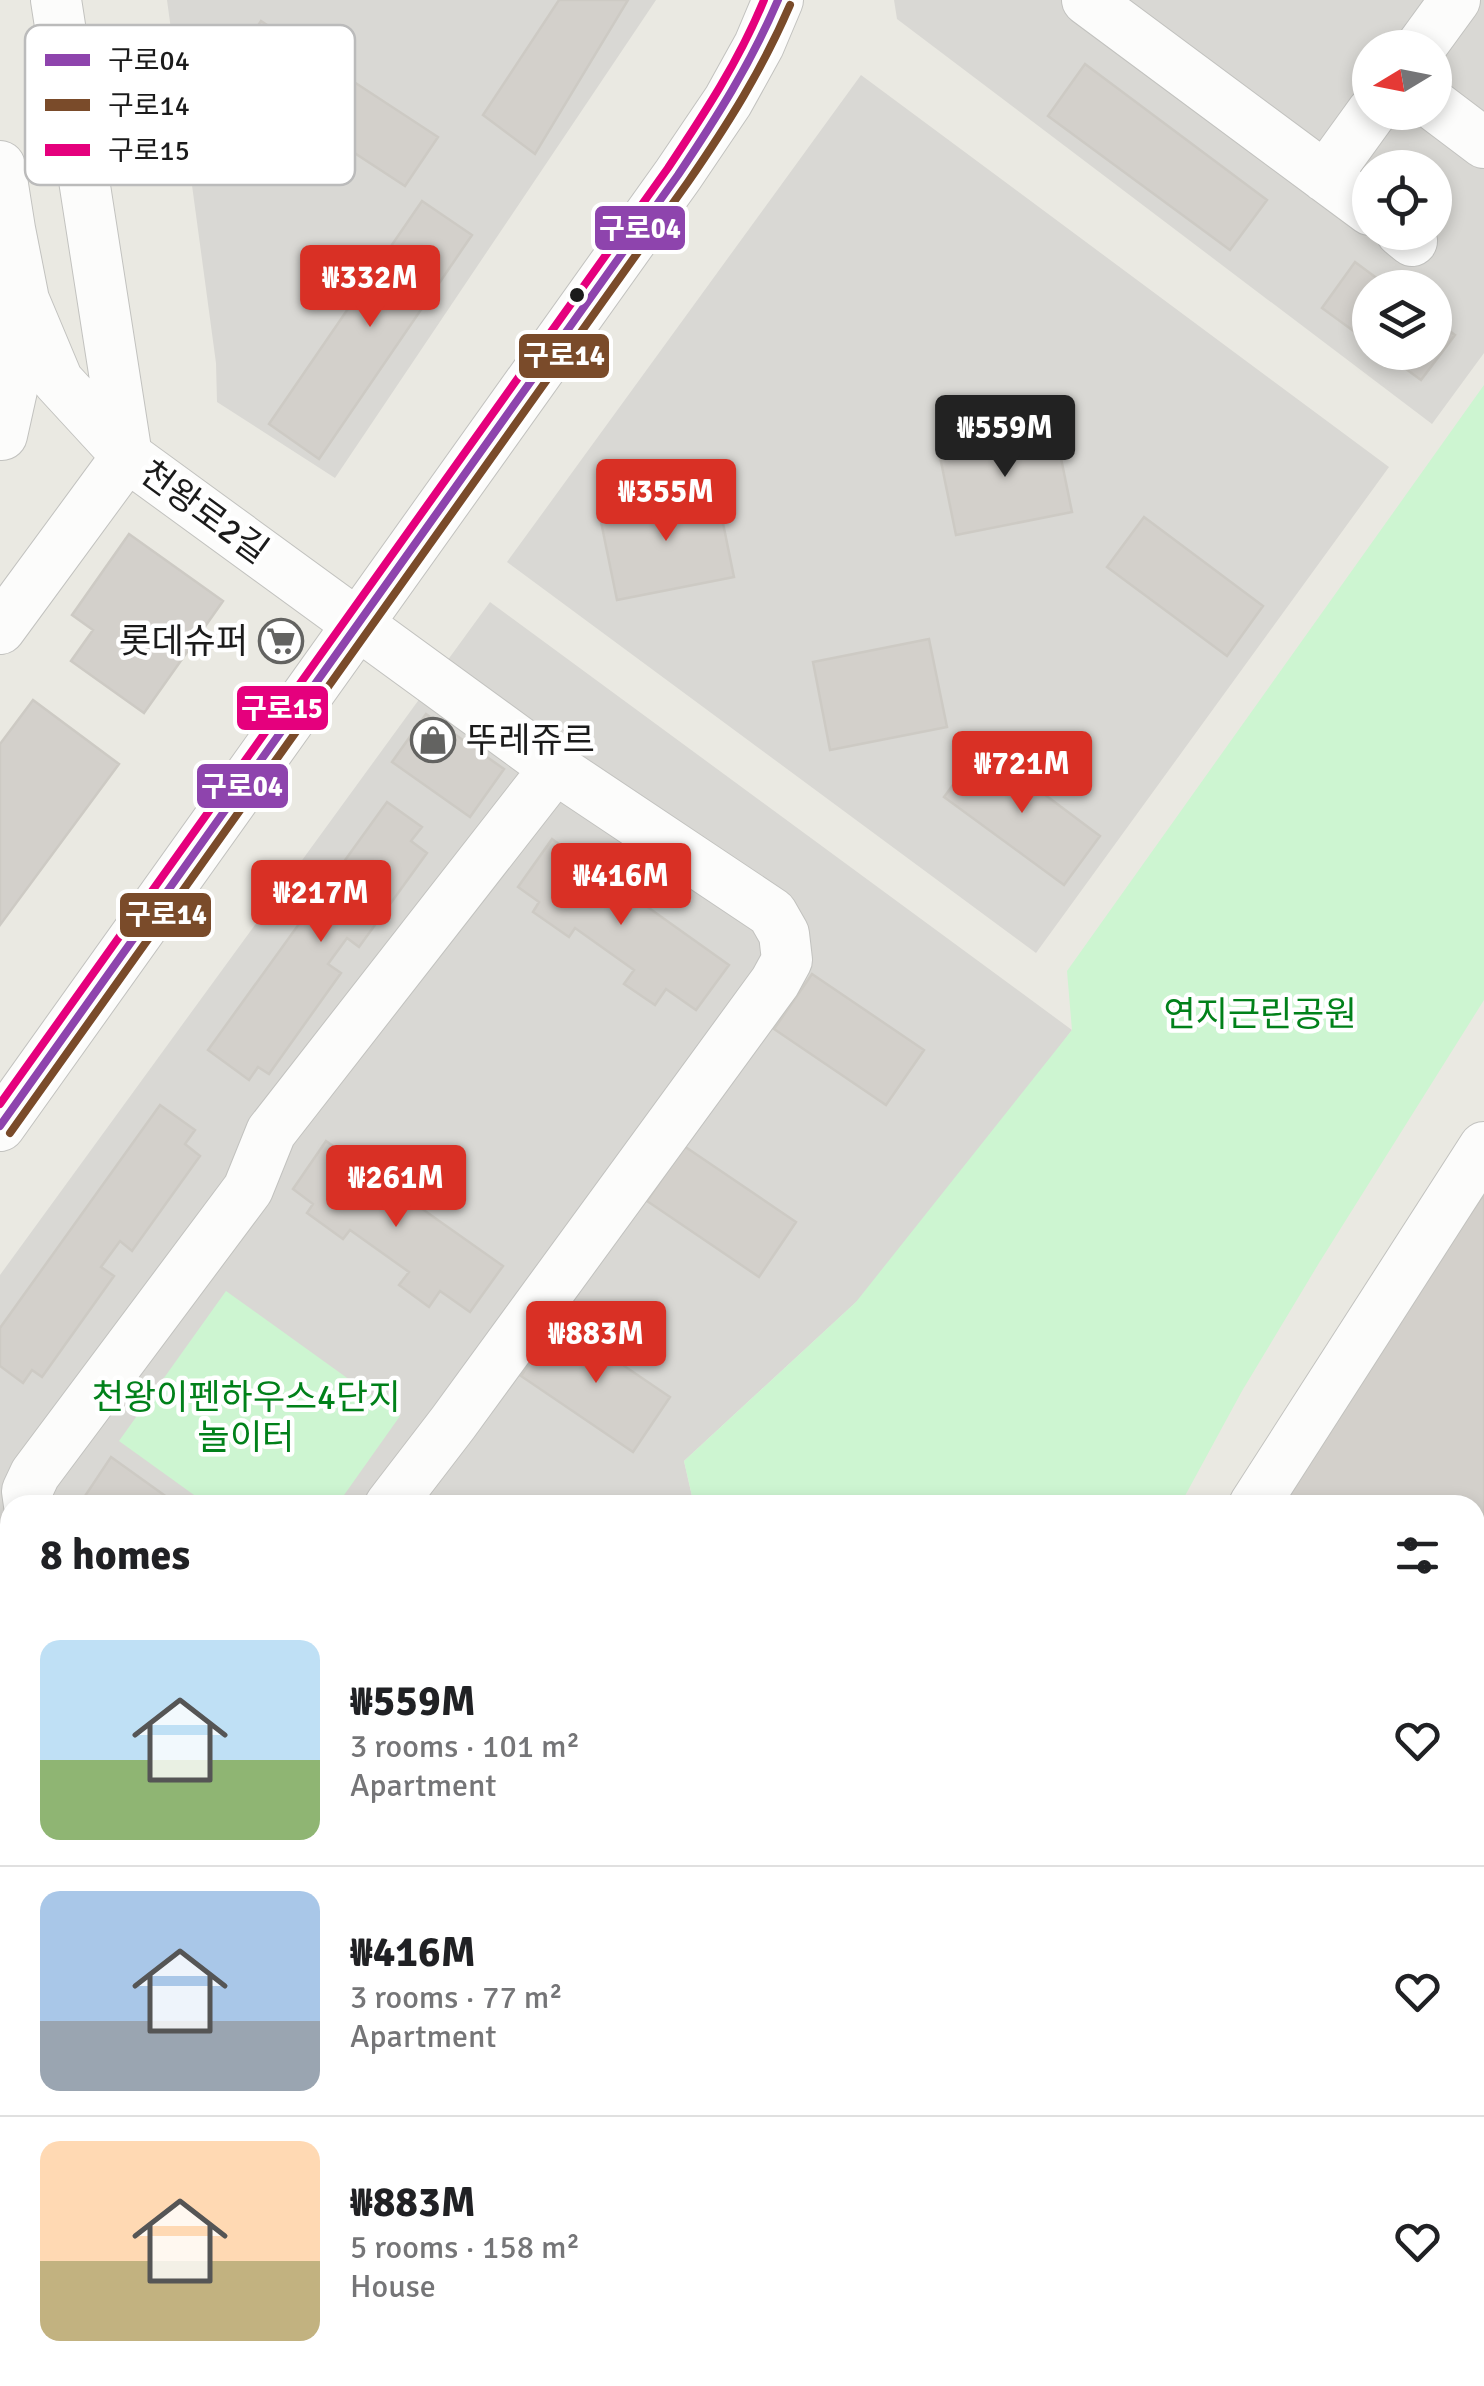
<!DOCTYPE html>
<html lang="en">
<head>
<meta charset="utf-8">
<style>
	:root { --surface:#fff; --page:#f6f6f6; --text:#202124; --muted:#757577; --line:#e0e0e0; --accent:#d93025 }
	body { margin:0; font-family:Signika,"Noto Sans KR",sans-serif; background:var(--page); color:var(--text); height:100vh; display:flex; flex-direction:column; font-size:38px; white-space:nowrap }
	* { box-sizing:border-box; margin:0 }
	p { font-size:32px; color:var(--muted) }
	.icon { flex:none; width:55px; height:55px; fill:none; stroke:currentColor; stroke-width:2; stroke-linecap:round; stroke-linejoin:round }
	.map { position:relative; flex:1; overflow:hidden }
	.side { position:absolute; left:0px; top:1495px; width:1485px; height:892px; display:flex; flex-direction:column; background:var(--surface); border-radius:30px 30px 0 0; box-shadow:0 5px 15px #0003 }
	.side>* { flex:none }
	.needle { width:65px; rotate:260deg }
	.fabs { position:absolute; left:1352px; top:30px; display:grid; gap:20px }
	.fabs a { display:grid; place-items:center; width:100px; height:100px; border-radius:50%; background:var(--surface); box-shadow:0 5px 15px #0003; font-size:50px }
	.price { position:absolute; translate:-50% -85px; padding:0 22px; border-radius:10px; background:var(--accent); color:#fff; font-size:32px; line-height:65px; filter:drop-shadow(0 2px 5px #0008) }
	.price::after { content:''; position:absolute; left:50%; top:60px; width:30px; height:22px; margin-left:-15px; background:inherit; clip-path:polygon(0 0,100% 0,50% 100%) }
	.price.selected { background:#222; color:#fff }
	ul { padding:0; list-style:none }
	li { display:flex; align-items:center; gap:30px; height:250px; padding:0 40px }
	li+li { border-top:2px solid var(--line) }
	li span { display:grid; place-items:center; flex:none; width:280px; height:200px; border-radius:20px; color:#555 }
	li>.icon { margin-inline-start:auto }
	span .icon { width:120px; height:120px; fill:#fffc; stroke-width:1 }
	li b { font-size:42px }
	h2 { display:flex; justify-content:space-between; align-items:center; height:120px; padding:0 40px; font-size:42px }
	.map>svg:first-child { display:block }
	.residential { fill:#d9d8d4; fill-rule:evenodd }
	.education { fill:#f3f5db }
	.forest { fill:#bfdcb4 }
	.park { fill:#cdf5d1 }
	.building { fill:#d3d0cb; stroke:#cdcac4; stroke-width:2.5 }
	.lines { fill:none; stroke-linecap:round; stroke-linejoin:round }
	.minor-casing { stroke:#c2c2bf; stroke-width:52 }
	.minor { stroke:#fcfcfb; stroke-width:50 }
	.bus-1-casing { stroke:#fff; stroke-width:15 }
	.bus-2-casing { stroke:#fff; stroke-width:15 }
	.bus-3-casing { stroke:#fff; stroke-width:15 }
	.bus-1 { stroke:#8e44ad; stroke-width:8 }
	.bus-2 { stroke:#7a4b2a; stroke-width:8 }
	.bus-3 { stroke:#e5007d; stroke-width:8 }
	.bus-dot { fill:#1b1b1b; stroke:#fff; stroke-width:4 }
	.labels { text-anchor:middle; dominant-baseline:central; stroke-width:9; stroke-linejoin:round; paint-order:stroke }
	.street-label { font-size:35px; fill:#1b1b1b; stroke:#fff }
	.poi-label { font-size:35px; fill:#1b1b1b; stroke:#fff; text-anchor:end }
	.park-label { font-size:35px; fill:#01811a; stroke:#fff }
	.key { fill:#fff; stroke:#bbb; stroke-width:2.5 }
	.key-label { font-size:28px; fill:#1b1b1b }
	.line-badge { stroke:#fff; stroke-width:4 }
	.badge-label { font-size:28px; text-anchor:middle; font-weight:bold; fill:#fff }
</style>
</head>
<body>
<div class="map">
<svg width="1484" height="2386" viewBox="0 0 1484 2386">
	<rect width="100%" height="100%" fill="#eae9e2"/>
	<!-- residential -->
	<path class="residential" d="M 167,0 L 656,0 L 335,478 L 217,402 L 216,363 Z
		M 894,0 L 1484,0 L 1484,353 L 1432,424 L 897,19 ZM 1370,48 L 1435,48 L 1435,112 L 1370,112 ZM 1370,168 L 1435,168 L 1435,232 L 1370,232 ZM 1370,288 L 1435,288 L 1435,352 L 1370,352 Z
		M 861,75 L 1389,467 L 1036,953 L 507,562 Z
		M 490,602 L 1072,1030 L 893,1268 L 684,1461 L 694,1505 L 10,1505 L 10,1613 L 0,1558 L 0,1275 Z"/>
	<!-- education -->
	<path class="education" d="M 10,1732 L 10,2336 L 0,2344 L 0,1733 Z"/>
	<!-- forest -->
	<path class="forest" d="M 485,2378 L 643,2378 L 658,2386 L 374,2386 L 387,2380 Z"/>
	<!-- park -->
	<path class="park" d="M 1484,385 L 1484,1000 L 1319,1263 L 1242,1391 L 1180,1505 L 694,1505 L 684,1461 L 856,1302 L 1072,1030 L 1067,971 Z
		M 226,1291 L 400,1416 L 337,1505 L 208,1505 L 119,1441 Z
		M 10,2342 L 10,2378 L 485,2378 L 451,2378 L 432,2386 L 0,2386 L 0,2352 Z
		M 643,2378 L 1045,2378 L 1042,2386 L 658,2386 Z"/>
	<!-- building -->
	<path class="building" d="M 559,0 L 628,0 L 535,154 L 483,115 Z
		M 261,21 L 438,137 L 405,186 L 229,71 Z
		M 1085,64 L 1267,200 L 1230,250 L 1048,116 Z
		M 422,201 L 472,235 L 319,459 L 269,424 Z
		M 1355,262 L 1390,288 L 1370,288 L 1370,343 L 1322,308 Z
		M 1435,320 L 1455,335 L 1421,380 L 1383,352 L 1435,352 Z
		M 1054,424 L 1072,512 L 956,535 L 938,447 Z
		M 716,489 L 734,577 L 617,600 L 599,512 Z
		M 1144,517 L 1263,606 L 1227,656 L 1107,567 Z
		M 129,534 L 223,601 L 144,713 L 71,661 L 93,630 L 72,615 Z
		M 929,639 L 947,727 L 830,750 L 813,662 Z
		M 33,700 L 119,764 L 0,925 L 0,744 Z
		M 426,714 L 504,769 L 470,817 L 392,762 Z
		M 981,747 L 1100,836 L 1064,885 L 944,797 Z
		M 387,802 L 422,827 L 411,841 L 427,853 L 359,947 L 347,938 L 328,964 L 341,973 L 269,1074 L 258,1067 L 249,1080 L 208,1050 Z
		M 552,839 L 729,965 L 696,1010 L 666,989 L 655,1005 L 624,984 L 634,970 L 575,928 L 569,937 L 533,912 L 539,902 L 518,887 Z
		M 812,974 L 924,1050 L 886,1105 L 774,1029 Z
		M 160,1105 L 195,1130 L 185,1144 L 200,1156 L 132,1251 L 120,1241 L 101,1267 L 114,1276 L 42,1377 L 32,1370 L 23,1383 L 0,1366 L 0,1328 Z
		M 326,1141 L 503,1266 L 470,1312 L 440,1291 L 429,1307 L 399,1285 L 409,1272 L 350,1230 L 343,1239 L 307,1213 L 313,1204 L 293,1189 Z
		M 684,1146 L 796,1222 L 759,1277 L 647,1201 Z
		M 1484,1194 L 1484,2386 L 1431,2386 L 1416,2378 L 1475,2378 L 1475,1505 L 1271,1505 Z
		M 558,1321 L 670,1397 L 633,1452 L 521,1376 Z
		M 111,1457 L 178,1505 L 79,1505 Z
		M 10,2002 L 10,2070 L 0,2072 L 0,2004 Z"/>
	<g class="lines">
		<defs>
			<path id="minor" d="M 56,0 L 127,456
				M 1087,0 L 1370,210
				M 1420,48 L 1455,0
				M 1435,106 L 1484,143
				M 0,166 L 10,229
				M 1325,177 L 1372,112
				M 0,226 L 10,229 L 24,300 L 58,381 L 127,456
				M 1401,232 L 1412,241
				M 2,435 L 18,363 L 24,307
				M 0,629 L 127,456 L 555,768 L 772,913 L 784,934 L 787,960 L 775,982 L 453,1423 L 390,1505
				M 0,1126 L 678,175 L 728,101 L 759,45 L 778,0
				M 29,1505 L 27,1491 L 35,1474 L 248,1189 L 271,1132 L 555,768
				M 1254,1505 L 1484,1147"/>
		</defs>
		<!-- minor casing -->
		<use href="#minor" class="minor-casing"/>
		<!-- minor -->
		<use href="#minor" class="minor"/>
		<defs>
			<path id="bus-1" d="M 0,1126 L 678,175 C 717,117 750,65 778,0"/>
			<path id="bus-2" d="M 10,1133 L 688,182 C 728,124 762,70 790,5"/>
			<path id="bus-3" d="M 0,1104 L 668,168 C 704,114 739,61 764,0"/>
		</defs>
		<!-- bus-1 casing -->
		<use href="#bus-1" class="bus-1-casing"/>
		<!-- bus-2 casing -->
		<use href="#bus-2" class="bus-2-casing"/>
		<!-- bus-3 casing -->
		<use href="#bus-3" class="bus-3-casing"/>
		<!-- bus-1 -->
		<use href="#bus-1" class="bus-1"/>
		<!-- bus-2 -->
		<use href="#bus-2" class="bus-2"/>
		<!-- bus-3 -->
		<use href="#bus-3" class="bus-3"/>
	</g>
	<!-- icons -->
	<defs>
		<symbol id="supermarket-ring" viewBox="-11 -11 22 22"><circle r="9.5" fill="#fff" stroke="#636361" stroke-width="1.5"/><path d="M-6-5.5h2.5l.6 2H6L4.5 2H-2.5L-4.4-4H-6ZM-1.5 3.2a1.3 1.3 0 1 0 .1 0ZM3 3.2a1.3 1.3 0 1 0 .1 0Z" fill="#636361"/></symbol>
		<symbol id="shop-ring" viewBox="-11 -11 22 22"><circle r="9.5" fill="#fff" stroke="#636361" stroke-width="1.5"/><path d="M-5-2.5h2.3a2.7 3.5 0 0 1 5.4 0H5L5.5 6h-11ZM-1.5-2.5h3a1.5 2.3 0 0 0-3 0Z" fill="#636361"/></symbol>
	</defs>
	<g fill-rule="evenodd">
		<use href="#supermarket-ring" x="256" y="616" width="50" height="50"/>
		<use href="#shop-ring" x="408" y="715" width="50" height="50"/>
	</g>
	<!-- markers -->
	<circle class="bus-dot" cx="577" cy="295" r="9"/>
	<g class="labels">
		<!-- street labels -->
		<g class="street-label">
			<text transform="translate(204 512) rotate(36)">천왕로2길</text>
		</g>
		<!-- poi labels -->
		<g class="poi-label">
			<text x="248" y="641">롯데슈퍼</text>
			<text x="466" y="740" text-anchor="start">뚜레쥬르</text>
		</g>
		<!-- park labels -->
		<g class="park-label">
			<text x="1260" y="1014">연지근린공원</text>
			<text x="246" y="1397">천왕이펜하우스4단지<tspan x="246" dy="40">놀이터</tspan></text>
		</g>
	</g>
	<!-- legend -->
	<rect x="25" y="25" width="330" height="160" rx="15" class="key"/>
	<rect x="45" y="54" width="45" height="12" fill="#8e44ad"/>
	<rect x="45" y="99" width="45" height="12" fill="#7a4b2a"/>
	<rect x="45" y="144" width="45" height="12" fill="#e5007d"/>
	<g class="key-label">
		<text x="108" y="70">구로04</text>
		<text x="108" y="115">구로14</text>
		<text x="108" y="160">구로15</text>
	</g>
	<g class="line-badge">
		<rect x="593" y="204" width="94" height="48" rx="10" fill="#8e44ad"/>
		<rect x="517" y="332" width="94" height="48" rx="10" fill="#7a4b2a"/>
		<rect x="235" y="684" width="95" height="48" rx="10" fill="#e5007d"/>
		<rect x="195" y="762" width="95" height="48" rx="10" fill="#8e44ad"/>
		<rect x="118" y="891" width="95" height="48" rx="10" fill="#7a4b2a"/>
	</g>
	<g class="badge-label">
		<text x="640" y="238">구로04</text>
		<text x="564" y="365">구로14</text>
		<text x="282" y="718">구로15</text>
		<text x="242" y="796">구로04</text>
		<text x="166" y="924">구로14</text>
	</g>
</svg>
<div class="fabs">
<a><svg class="needle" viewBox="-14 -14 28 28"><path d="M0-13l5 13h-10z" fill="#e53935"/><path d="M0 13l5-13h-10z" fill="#757577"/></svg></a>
<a><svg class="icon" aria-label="locate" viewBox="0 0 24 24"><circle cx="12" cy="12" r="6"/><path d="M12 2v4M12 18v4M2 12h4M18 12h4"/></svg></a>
<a><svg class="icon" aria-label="layers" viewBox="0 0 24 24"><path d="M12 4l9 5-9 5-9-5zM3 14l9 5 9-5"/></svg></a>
</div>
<b class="price" style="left:370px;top:330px">₩332M</b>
<b class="price selected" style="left:1005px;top:480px">₩559M</b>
<b class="price" style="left:666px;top:544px">₩355M</b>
<b class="price" style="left:1022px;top:816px">₩721M</b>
<b class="price" style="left:621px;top:928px">₩416M</b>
<b class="price" style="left:321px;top:945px">₩217M</b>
<b class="price" style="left:396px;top:1230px">₩261M</b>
<b class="price" style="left:596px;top:1386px">₩883M</b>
<section class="side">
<h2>8 homes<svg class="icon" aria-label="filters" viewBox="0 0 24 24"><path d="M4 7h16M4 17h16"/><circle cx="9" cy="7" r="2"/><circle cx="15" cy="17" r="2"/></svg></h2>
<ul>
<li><span style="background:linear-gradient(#bfe0f5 60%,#8fb573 0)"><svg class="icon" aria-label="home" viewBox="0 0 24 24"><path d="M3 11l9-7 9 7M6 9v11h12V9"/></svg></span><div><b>₩559M</b><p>3 rooms · 101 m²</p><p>Apartment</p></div><svg class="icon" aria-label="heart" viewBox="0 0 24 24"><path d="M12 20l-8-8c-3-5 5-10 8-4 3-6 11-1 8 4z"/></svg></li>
<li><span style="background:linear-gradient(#a9c7e8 65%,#9aa5b1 0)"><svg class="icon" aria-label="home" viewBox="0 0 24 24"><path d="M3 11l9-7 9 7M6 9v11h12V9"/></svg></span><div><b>₩416M</b><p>3 rooms · 77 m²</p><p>Apartment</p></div><svg class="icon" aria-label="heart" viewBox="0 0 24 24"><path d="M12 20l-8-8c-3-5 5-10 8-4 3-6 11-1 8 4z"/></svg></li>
<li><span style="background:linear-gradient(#ffd9b3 60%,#c2b280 0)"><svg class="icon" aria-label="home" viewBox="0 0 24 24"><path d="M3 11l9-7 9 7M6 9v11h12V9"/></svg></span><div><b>₩883M</b><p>5 rooms · 158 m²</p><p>House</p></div><svg class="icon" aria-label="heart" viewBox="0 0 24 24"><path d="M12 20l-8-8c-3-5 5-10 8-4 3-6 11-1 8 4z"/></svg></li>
</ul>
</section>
</div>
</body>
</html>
